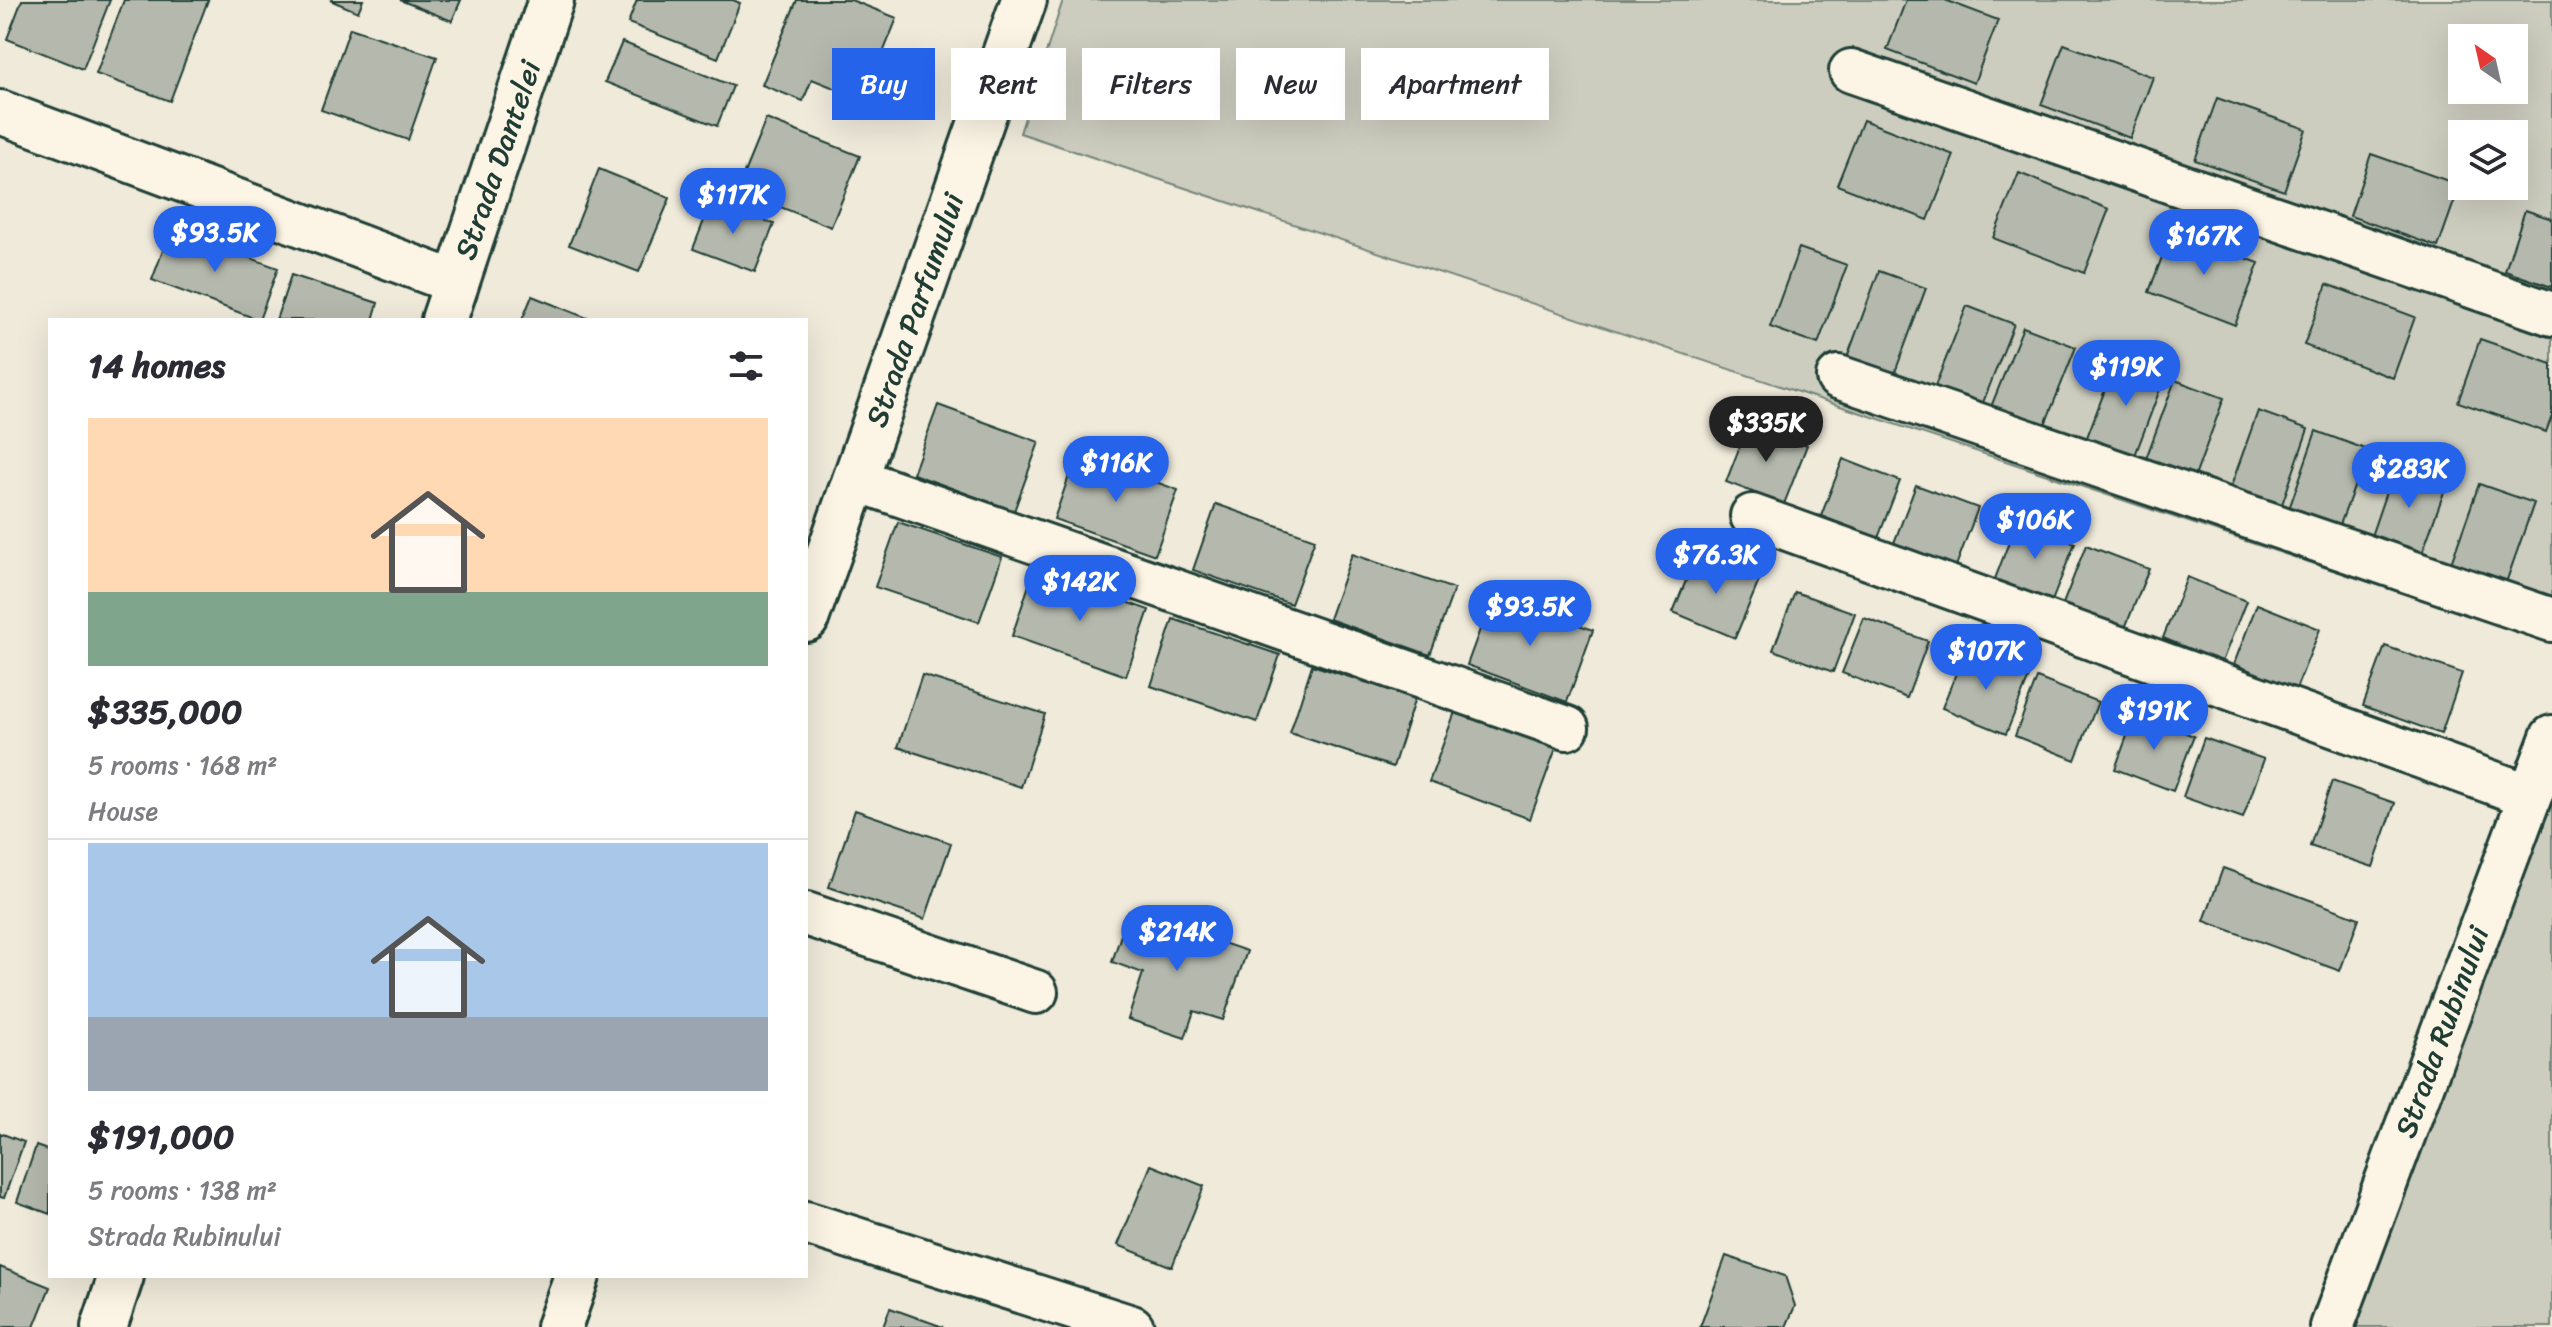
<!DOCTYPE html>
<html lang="en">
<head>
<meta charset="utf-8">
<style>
	:root { --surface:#fff; --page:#f7f7f7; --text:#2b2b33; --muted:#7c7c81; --line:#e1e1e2; --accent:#2563eb }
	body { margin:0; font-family:Sriracha,sans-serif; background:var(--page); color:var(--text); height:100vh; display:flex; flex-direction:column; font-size:30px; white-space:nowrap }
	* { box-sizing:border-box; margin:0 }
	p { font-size:26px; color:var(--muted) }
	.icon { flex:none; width:44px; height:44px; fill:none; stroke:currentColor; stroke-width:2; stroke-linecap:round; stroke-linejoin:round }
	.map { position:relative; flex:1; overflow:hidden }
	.details { position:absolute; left:48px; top:318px; width:760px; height:960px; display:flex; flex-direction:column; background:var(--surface); border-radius:0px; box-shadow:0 8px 32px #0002 }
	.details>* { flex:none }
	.banner { position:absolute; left:832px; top:48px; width:760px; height:72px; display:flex; gap:16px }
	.needle { width:52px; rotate:326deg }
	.fabs { position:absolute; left:2448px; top:24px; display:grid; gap:16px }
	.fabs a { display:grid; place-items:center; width:80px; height:80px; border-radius:0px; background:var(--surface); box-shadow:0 8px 32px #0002; font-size:40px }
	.price { position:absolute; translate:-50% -68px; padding:0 18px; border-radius:28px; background:var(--accent); color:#fff; font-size:26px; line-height:52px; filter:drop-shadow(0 2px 4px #0008) }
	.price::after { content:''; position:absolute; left:50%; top:48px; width:24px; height:18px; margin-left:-12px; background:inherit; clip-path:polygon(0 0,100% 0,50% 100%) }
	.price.active { background:#222; color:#fff }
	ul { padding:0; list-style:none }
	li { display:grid; align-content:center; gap:16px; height:424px; padding:0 40px }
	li+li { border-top:2px solid var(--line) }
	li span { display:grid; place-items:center; height:248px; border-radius:0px; color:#555 }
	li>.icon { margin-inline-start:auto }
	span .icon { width:144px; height:144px; fill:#fffc; stroke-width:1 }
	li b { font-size:34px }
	h2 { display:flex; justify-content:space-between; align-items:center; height:96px; padding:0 40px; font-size:34px }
	.tag { padding:0 28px; border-radius:0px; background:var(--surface); box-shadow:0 8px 32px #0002; font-size:28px; line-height:72px }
	.tag.active { background:var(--accent); color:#fff }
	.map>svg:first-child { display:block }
	.green { fill:#cccdbf; stroke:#76857a; stroke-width:2; fill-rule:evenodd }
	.building { fill:#b5b9ad; stroke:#1f3d34; stroke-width:2 }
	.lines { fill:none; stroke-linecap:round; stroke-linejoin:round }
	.minor-casing { stroke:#1f3d34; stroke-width:48 }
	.tertiary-casing { stroke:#1f3d34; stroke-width:50 }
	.minor { stroke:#fcf5e5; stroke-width:42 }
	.tertiary { stroke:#fcf5e5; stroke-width:44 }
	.labels { text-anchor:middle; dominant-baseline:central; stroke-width:6; stroke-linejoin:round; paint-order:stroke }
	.street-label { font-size:30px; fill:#1f3d34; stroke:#fcf5e5 }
</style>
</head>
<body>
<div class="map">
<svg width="2552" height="1327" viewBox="0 0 2552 1327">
	<rect width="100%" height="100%" fill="#efeada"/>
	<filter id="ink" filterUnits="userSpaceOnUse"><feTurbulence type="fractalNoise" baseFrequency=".0125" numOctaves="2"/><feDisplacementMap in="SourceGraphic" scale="16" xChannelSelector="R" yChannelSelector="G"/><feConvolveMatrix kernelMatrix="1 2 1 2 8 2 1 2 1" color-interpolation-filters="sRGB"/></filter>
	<g filter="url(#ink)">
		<!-- green -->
		<path class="green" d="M 1063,0 L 2552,0 L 2552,643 L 1020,133 ZM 2462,38 L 2514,38 L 2514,90 L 2462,90 ZM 2462,134 L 2514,134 L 2514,186 L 2462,186 Z
			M 2552,714 L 2552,1327 L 2334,1327 Z"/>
		<!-- building -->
		<path class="building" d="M 22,0 L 110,0 L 83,69 L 7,39 Z
			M 124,0 L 208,0 L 170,101 L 96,74 Z
			M 330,0 L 363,0 L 358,12 Z
			M 400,0 L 461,0 L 452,21 Z
			M 637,0 L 733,0 L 740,3 L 718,58 L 628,23 Z
			M 797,0 L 851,0 L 897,18 L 864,100 L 812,79 L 803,101 L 762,85 Z
			M 1906,0 L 1945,0 L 1998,20 L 1974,83 L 1887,50 Z
			M 350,28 L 437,57 L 408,140 L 321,110 Z
			M 622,42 L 733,86 L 717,126 L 605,82 Z
			M 2064,44 L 2153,77 L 2130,138 L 2041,105 Z
			M 2217,98 L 2306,129 L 2284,191 L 2195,160 Z
			M 766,119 L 860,156 L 831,227 L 737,190 Z
			M 1863,120 L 1954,155 L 1928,220 L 1837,185 Z
			M 2371,154 L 2460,185 L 2438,247 L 2350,216 Z
			M 599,169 L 670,198 L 639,272 L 569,245 Z
			M 2019,173 L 2109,209 L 2084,273 L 1993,238 Z
			M 712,200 L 774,224 L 755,272 L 693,249 Z
			M 2525,210 L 2552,219 L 2552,287 L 2505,271 Z
			M 171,229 L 278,268 L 259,320 L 152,280 Z
			M 2172,230 L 2259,263 L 2235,325 L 2149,292 Z
			M 1799,248 L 1847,265 L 1818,344 L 1770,327 Z
			M 1879,271 L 1926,288 L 1894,375 L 1847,358 Z
			M 291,275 L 378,303 L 373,320 L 276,320 Z
			M 2327,284 L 2415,317 L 2393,378 L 2304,345 Z
			M 532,296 L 592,320 L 522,320 Z
			M 1967,306 L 2014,324 L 1982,405 L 1935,386 Z
			M 2023,327 L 2076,347 L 2044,427 L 1991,407 Z
			M 2480,339 L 2552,364 L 2552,416 L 2546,432 L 2458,402 Z
			M 2117,358 L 2165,376 L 2134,458 L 2086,440 Z
			M 2175,380 L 2224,398 L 2193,482 L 2144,464 Z
			M 938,405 L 1039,442 L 1014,511 L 913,474 Z
			M 2258,411 L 2308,429 L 2280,510 L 2229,492 Z
			M 1749,423 L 1807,445 L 1784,504 L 1726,482 Z
			M 2316,431 L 2368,450 L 2338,530 L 2288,512 Z
			M 1077,453 L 1178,490 L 1155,555 L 1054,519 Z
			M 1843,459 L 1900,481 L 1878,538 L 1821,516 Z
			M 2397,460 L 2449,478 L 2420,559 L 2369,542 Z
			M 2479,484 L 2534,503 L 2503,591 L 2448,572 Z
			M 1916,485 L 1978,508 L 1956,566 L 1894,543 Z
			M 1216,504 L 1315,539 L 1291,604 L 1193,570 Z
			M 2017,521 L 2075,543 L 2052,601 L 1995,579 Z
			M 898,522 L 1002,557 L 979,622 L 875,587 Z
			M 2086,545 L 2149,569 L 2125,628 L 2063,604 Z
			M 1352,554 L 1454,589 L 1430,655 L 1329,619 Z
			M 1697,554 L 1759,581 L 1735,638 L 1673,612 Z
			M 1034,570 L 1149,610 L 1126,676 L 1012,636 Z
			M 2187,577 L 2246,601 L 2222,662 L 2163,638 Z
			M 1795,592 L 1855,613 L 1833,672 L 1773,650 Z
			M 1493,594 L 1593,630 L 1567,702 L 1467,665 Z
			M 2257,604 L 2320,629 L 2296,689 L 2234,664 Z
			M 1864,618 L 1928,641 L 1907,698 L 1842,673 Z
			M 1173,619 L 1280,655 L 1257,722 L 1151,686 Z
			M 2385,646 L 2462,673 L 2441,734 L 2363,706 Z
			M 1965,651 L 2029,677 L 2006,734 L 1942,708 Z
			M 1312,665 L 1415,698 L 1393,767 L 1290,733 Z
			M 922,675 L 1045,714 L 1021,787 L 898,747 Z
			M 2037,678 L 2098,702 L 2075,760 L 2015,736 Z
			M 1455,712 L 1556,748 L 1530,819 L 1429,782 Z
			M 2135,714 L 2194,736 L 2173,791 L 2115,769 Z
			M 2204,738 L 2264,759 L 2243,818 L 2183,797 Z
			M 2332,781 L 2395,803 L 2373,867 L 2310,846 Z
			M 855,810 L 951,843 L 925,919 L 829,887 Z
			M 2223,868 L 2359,918 L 2340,971 L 2204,921 Z
			M 1129,911 L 1247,951 L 1223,1020 L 1194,1011 L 1185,1038 L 1128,1019 L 1143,973 L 1112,962 Z
			M 0,1133 L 24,1142 L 4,1198 L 0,1197 Z
			M 36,1146 L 50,1151 L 50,1214 L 17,1202 Z
			M 1151,1165 L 1204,1186 L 1172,1267 L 1118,1245 Z
			M 1726,1256 L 1785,1276 L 1795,1306 L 1786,1327 L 1700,1327 Z
			M 0,1267 L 50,1287 L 34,1327 L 0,1327 Z
			M 890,1308 L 943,1327 L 883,1327 Z"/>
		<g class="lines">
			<defs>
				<path id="minor" d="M 1851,71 L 2552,314
					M 0,112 L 457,283
					M 1838,377 L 2552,620
					M 855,479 L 1567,728
					M 1752,516 L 2530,796
					M 806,914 L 1036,992
					M 806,1223 L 1132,1327
					M 2332,1327 L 2552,737"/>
				<path id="tertiary" d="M 444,320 L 551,0
					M 806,619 L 1024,0
					M 104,1327 L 121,1276
					M 559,1327 L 577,1276"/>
			</defs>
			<!-- minor casing -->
			<use href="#minor" class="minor-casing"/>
			<!-- tertiary casing -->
			<use href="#tertiary" class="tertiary-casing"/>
			<!-- minor -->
			<use href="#minor" class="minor"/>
			<!-- tertiary -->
			<use href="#tertiary" class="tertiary"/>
		</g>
	</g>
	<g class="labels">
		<!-- street labels -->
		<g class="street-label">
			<text transform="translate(498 160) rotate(-71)">Strada Dantelei</text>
			<text transform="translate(915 310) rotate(-71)">Strada Parfumului</text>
			<text transform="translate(2442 1032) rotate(-70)">Strada Rubinului</text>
		</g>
	</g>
</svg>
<div class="fabs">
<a><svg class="needle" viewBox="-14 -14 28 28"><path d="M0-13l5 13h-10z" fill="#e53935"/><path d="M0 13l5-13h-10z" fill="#7c7c81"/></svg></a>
<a><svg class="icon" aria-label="layers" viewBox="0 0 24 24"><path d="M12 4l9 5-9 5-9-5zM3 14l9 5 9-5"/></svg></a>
</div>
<b class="price" style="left:733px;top:236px">$117K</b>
<b class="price" style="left:215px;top:274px">$93.5K</b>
<b class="price" style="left:2204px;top:277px">$167K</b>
<b class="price" style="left:2126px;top:408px">$119K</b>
<b class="price active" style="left:1766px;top:464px">$335K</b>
<b class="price" style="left:1116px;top:504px">$116K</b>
<b class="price" style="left:2409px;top:510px">$283K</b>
<b class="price" style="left:2035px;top:561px">$106K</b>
<b class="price" style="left:1716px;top:596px">$76.3K</b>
<b class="price" style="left:1080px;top:623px">$142K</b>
<b class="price" style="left:1530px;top:648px">$93.5K</b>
<b class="price" style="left:1986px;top:692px">$107K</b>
<b class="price" style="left:2154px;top:752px">$191K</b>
<b class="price" style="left:1177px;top:973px">$214K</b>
<div class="banner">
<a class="tag active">Buy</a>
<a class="tag">Rent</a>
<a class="tag">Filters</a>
<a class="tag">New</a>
<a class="tag">Apartment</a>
</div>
<section class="details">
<h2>14 homes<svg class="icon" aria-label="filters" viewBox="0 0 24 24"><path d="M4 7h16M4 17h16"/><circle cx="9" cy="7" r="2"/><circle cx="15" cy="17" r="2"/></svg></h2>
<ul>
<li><span style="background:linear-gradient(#ffd9b3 70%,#7fa58c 0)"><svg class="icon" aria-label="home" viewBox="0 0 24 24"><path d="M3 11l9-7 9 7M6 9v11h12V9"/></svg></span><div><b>$335,000</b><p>5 rooms · 168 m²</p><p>House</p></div></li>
<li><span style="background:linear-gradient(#a9c7e8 70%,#9aa5b1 0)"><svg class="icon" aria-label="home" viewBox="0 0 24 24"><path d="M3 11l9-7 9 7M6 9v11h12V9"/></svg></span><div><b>$191,000</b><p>5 rooms · 138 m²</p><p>Strada Rubinului</p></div></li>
</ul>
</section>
</div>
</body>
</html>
